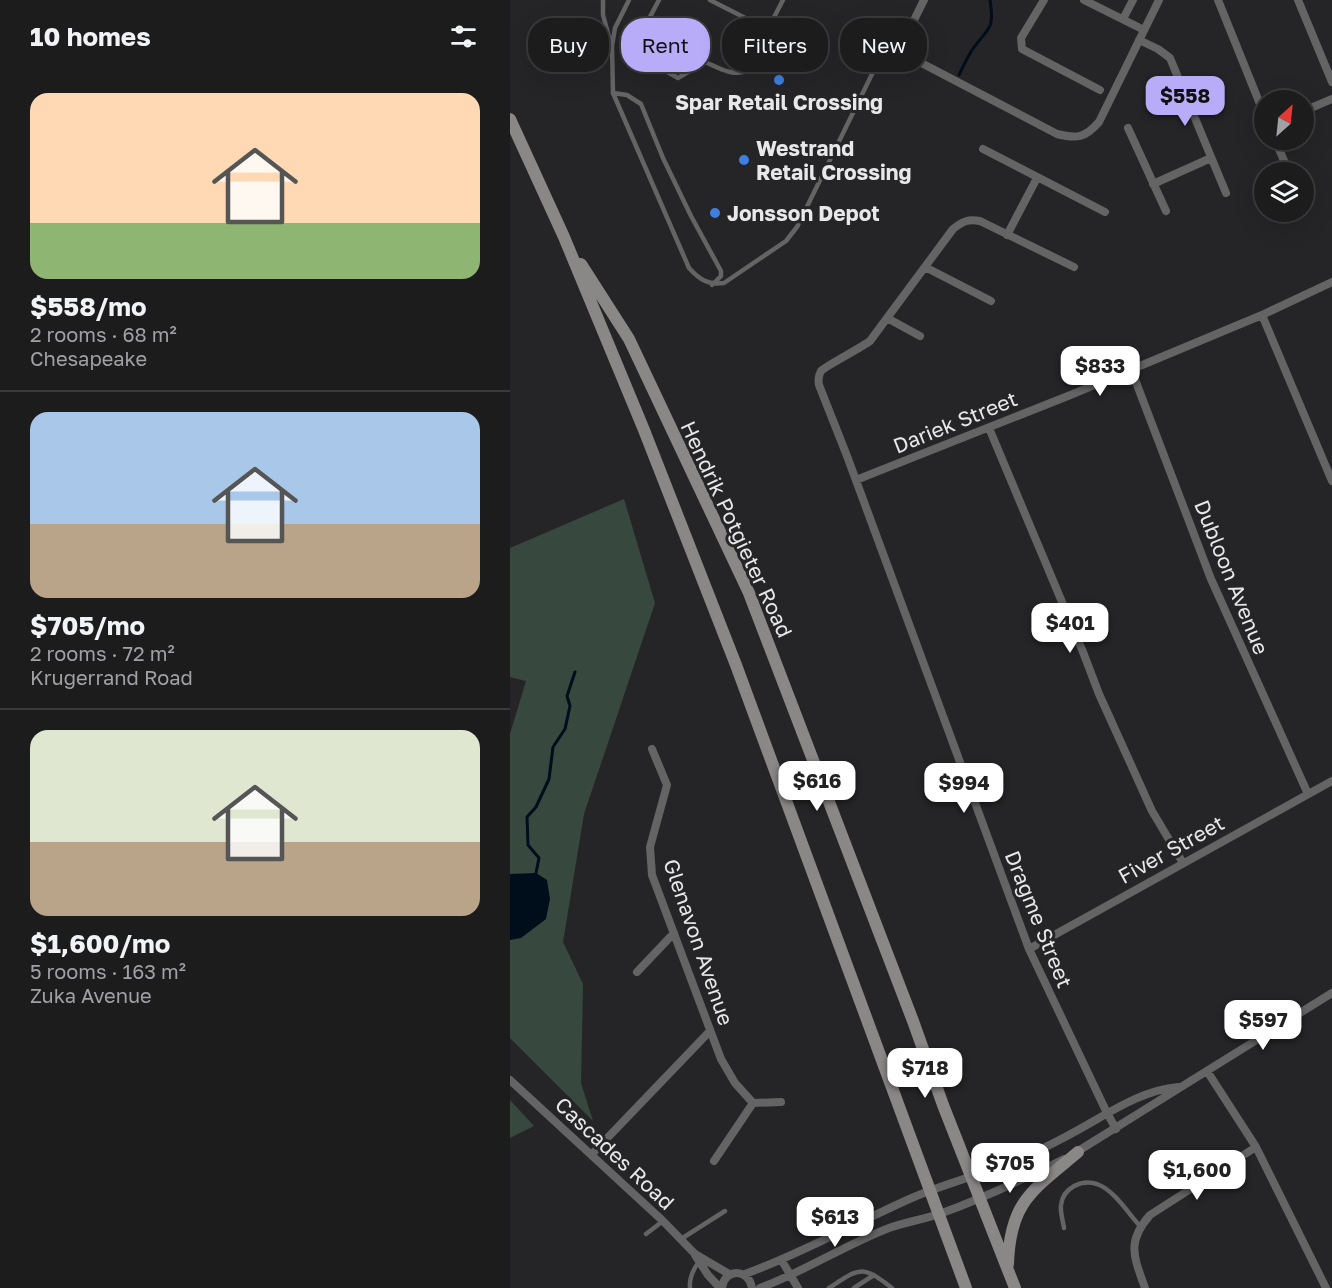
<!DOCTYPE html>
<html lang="en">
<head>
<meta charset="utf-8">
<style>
	:root { --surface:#1c1c1d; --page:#252526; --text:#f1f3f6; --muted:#a0a1a4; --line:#3a3a3b; --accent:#b8abf7 }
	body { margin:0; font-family:"Golos Text",sans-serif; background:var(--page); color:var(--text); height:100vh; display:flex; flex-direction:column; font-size:22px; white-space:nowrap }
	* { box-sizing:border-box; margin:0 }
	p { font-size:20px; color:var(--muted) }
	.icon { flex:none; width:33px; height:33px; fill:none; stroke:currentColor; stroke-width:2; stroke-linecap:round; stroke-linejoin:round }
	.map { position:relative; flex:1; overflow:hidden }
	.panel { display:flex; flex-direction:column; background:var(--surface); width:510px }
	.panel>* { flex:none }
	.guide { position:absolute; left:18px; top:18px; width:570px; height:54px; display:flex; gap:12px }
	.needle { width:39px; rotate:27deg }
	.buttons { position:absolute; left:744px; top:90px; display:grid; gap:12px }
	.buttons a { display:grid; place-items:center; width:60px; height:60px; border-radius:50%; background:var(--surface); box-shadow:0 6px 24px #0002,0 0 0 2px var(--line); font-size:30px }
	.price { position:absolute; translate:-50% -51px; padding:0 14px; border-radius:12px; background:#fff; color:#222; font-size:20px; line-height:39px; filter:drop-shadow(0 2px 3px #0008) }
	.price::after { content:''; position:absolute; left:50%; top:36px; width:18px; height:14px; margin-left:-9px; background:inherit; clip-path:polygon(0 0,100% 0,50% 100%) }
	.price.selected { background:var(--accent); color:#111 }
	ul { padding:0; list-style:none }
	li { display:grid; align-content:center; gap:12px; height:318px; padding:0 30px }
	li+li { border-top:2px solid var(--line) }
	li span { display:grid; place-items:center; height:186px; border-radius:18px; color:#555 }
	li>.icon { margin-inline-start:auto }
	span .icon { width:108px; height:108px; fill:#fffc; stroke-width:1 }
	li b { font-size:26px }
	h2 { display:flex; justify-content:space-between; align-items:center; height:72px; padding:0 30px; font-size:26px }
	.tag { padding:0 21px; border-radius:24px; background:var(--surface); box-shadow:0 6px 24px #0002,0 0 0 2px var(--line); font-size:21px; line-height:54px }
	.tag.selected { background:var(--accent); color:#111 }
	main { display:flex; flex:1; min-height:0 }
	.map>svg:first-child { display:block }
	.green { fill:#37493f }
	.water { fill:#000d1b }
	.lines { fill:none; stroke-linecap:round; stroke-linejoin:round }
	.stream { stroke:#000d1b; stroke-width:3 }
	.service { stroke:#656464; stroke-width:4.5 }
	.minor { stroke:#656464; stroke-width:8 }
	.secondary { stroke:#8a8787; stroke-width:12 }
	.shop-dot { fill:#3f7fe0; stroke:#252527; stroke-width:2 }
	.labels { text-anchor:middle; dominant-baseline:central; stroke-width:6; stroke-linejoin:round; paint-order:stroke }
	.poi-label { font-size:21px; font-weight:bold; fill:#e8e7e9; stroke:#252527; text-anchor:start }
	.street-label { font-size:21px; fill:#e8e7e9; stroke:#252527 }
</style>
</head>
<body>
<main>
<section class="panel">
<h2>10 homes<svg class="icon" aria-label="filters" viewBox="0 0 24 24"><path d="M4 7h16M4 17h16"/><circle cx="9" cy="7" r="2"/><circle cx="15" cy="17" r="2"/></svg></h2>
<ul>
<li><span style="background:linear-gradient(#ffd9b3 70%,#8fb573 0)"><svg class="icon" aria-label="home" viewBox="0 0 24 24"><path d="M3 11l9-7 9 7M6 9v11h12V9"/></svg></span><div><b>$558/mo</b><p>2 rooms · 68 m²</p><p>Chesapeake</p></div></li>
<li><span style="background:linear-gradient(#a9c7e8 60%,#b9a48a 0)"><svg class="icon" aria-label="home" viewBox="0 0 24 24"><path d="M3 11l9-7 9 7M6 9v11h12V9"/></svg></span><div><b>$705/mo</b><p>2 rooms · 72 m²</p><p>Krugerrand Road</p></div></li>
<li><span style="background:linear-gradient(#dfe7d0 60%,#b9a48a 0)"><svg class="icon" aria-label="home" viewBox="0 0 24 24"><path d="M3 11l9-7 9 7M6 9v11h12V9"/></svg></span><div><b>$1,600/mo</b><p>5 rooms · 163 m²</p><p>Zuka Avenue</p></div></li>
</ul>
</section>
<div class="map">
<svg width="822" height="1288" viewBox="0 0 822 1288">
	<rect width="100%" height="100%" fill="#252527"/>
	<!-- green -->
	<path class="green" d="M 114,499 L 145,603 L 74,814 L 53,942 L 73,984 L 71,1083 L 83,1121 L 0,1038 L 0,734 L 16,681 L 0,677 L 0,548 Z
		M 0,1100 L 24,1126 L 0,1138 Z"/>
	<!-- water -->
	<path class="water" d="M 26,873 L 37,880 L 40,899 L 36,919 L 11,938 L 0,940 L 0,874 Z"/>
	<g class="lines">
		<!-- stream -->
		<path class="stream" d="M 449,75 C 453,67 457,58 462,50 C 478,27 485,31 480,0
			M 26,873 L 29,858 L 18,845 L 17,817 L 26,807 L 39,779 L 43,747 L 55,729 L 60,706 L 57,696 L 65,672"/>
		<!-- service -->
		<path class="service" d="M 93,0 L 93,15 L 101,44
			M 119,0 L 105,28 L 102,46 L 103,93 L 179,268 C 190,280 198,285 214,283 L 276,241 L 287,227 L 365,68 L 379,52 L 393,46
			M 149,0 C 140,17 127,37 131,57 L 168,78 L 195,62 C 207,67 223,77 236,71 L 273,0
			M 200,0 L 257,29
			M 134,29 L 195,62
			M 103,93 L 117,95 L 131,104 L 153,158 L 181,216 L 211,271 L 211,276 L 202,285
			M 554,1228 C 553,1221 550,1212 551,1205 C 553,1188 571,1179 587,1184 C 604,1190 618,1213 630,1226
			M 136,1234 L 153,1221
			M 171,1239 L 215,1211
			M 180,1288 C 179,1278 184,1268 190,1260
			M 319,1288 C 350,1268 351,1264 382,1288
			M 344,1288 L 364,1275"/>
		<!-- minor -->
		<path class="minor" d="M 414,0 L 394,40 L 393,46 L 398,56 L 547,134 C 567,139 575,138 589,122 L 649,0
			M 534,0 L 511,38 L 512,49 L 590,90
			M 574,0 L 634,30
			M 708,0 L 754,114
			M 788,0 L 822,82
			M 613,19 L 623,0
			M 629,40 L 648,49 L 660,58 L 716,193
			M 794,111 L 822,99
			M 618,128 L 656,211
			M 765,140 L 779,172
			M 473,149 L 595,212
			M 643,184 L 701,158
			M 497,235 L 527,178
			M 415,267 L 481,301
			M 564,267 L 470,221 C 458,219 453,221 443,229 L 360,341 C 351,348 315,366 311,371 C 308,376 308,380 309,385 L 337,456 L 519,949 L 597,1113 L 606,1129
			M 752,315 L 822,481
			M 377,318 L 410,336
			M 621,369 L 701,579 L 798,794
			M 479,428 L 573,652 L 589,694 L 642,811 L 673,863
			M 346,480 L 558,396 L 752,315 L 822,282
			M 142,749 L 157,785 L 140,847 L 142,875 L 211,1059 L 225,1083 L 243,1103
			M 519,949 L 822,781
			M 127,972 L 164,933
			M 697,1071 L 746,1147 L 816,1288
			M 0,1080 L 153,1221 L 185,1254 L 219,1274
			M 243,1103 L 271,1102
			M 565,1153 L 822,993
			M 82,1154 L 200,1031
			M 204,1161 L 243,1103
			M 185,1255 L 198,1275 L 210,1288
			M 272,1261 L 288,1288
			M 235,1274 C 293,1253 347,1222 404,1197 C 442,1181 482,1172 519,1155 C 536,1147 552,1139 568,1130 C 599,1113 632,1090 668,1087
			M 212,1288 C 214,1268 239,1268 242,1288
			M 250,1288 C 295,1271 335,1245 379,1228 C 396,1222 415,1219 432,1213 C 474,1198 514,1179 554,1159
			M 635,1288 C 624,1257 616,1242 640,1215 L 746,1147"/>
		<!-- secondary -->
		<path class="secondary" d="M 0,119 L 54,237 L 134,430 L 226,665 L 456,1288
			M 71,264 L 119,339 L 239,593 L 403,1021 L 433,1105 L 505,1288
			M 498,1264 C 500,1201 523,1190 568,1152"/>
	</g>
	<!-- markers -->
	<g class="shop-dot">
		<circle cx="269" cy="80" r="6"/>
		<circle cx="234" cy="160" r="6"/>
		<circle cx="205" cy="213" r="6"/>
	</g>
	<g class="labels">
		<!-- poi labels -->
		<g class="poi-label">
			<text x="269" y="102" text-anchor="middle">Spar Retail Crossing</text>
			<text x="246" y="148">Westrand<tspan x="246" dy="24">Retail Crossing</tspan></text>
			<text x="217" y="213">Jonsson Depot</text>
		</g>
		<!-- street labels -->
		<g class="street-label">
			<text transform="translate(445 422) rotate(-22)">Dariek Street</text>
			<text transform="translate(227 529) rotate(65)">Hendrik Potgieter Road</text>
			<text transform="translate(722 577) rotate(68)">Dubloon Avenue</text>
			<text transform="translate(661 849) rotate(-29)">Fiver Street</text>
			<text transform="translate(529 919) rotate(68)">Dragme Street</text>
			<text transform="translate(189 942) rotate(71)">Glenavon Avenue</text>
			<text transform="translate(105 1153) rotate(43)">Cascades Road</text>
		</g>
	</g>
</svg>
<div class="buttons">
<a><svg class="needle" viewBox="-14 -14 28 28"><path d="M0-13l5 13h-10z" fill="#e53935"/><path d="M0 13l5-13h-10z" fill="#a0a1a4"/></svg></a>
<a><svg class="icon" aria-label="layers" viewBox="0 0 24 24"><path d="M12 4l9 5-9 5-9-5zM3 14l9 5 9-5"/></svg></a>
</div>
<b class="price selected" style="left:675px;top:127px">$558</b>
<b class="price" style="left:590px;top:397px">$833</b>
<b class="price" style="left:560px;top:654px">$401</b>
<b class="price" style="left:307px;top:812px">$616</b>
<b class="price" style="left:454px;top:814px">$994</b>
<b class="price" style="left:753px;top:1051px">$597</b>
<b class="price" style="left:415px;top:1099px">$718</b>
<b class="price" style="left:500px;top:1194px">$705</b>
<b class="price" style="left:687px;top:1201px">$1,600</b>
<b class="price" style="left:325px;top:1248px">$613</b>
<div class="guide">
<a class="tag">Buy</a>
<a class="tag selected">Rent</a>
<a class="tag">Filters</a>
<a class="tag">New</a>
</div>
</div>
</main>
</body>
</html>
